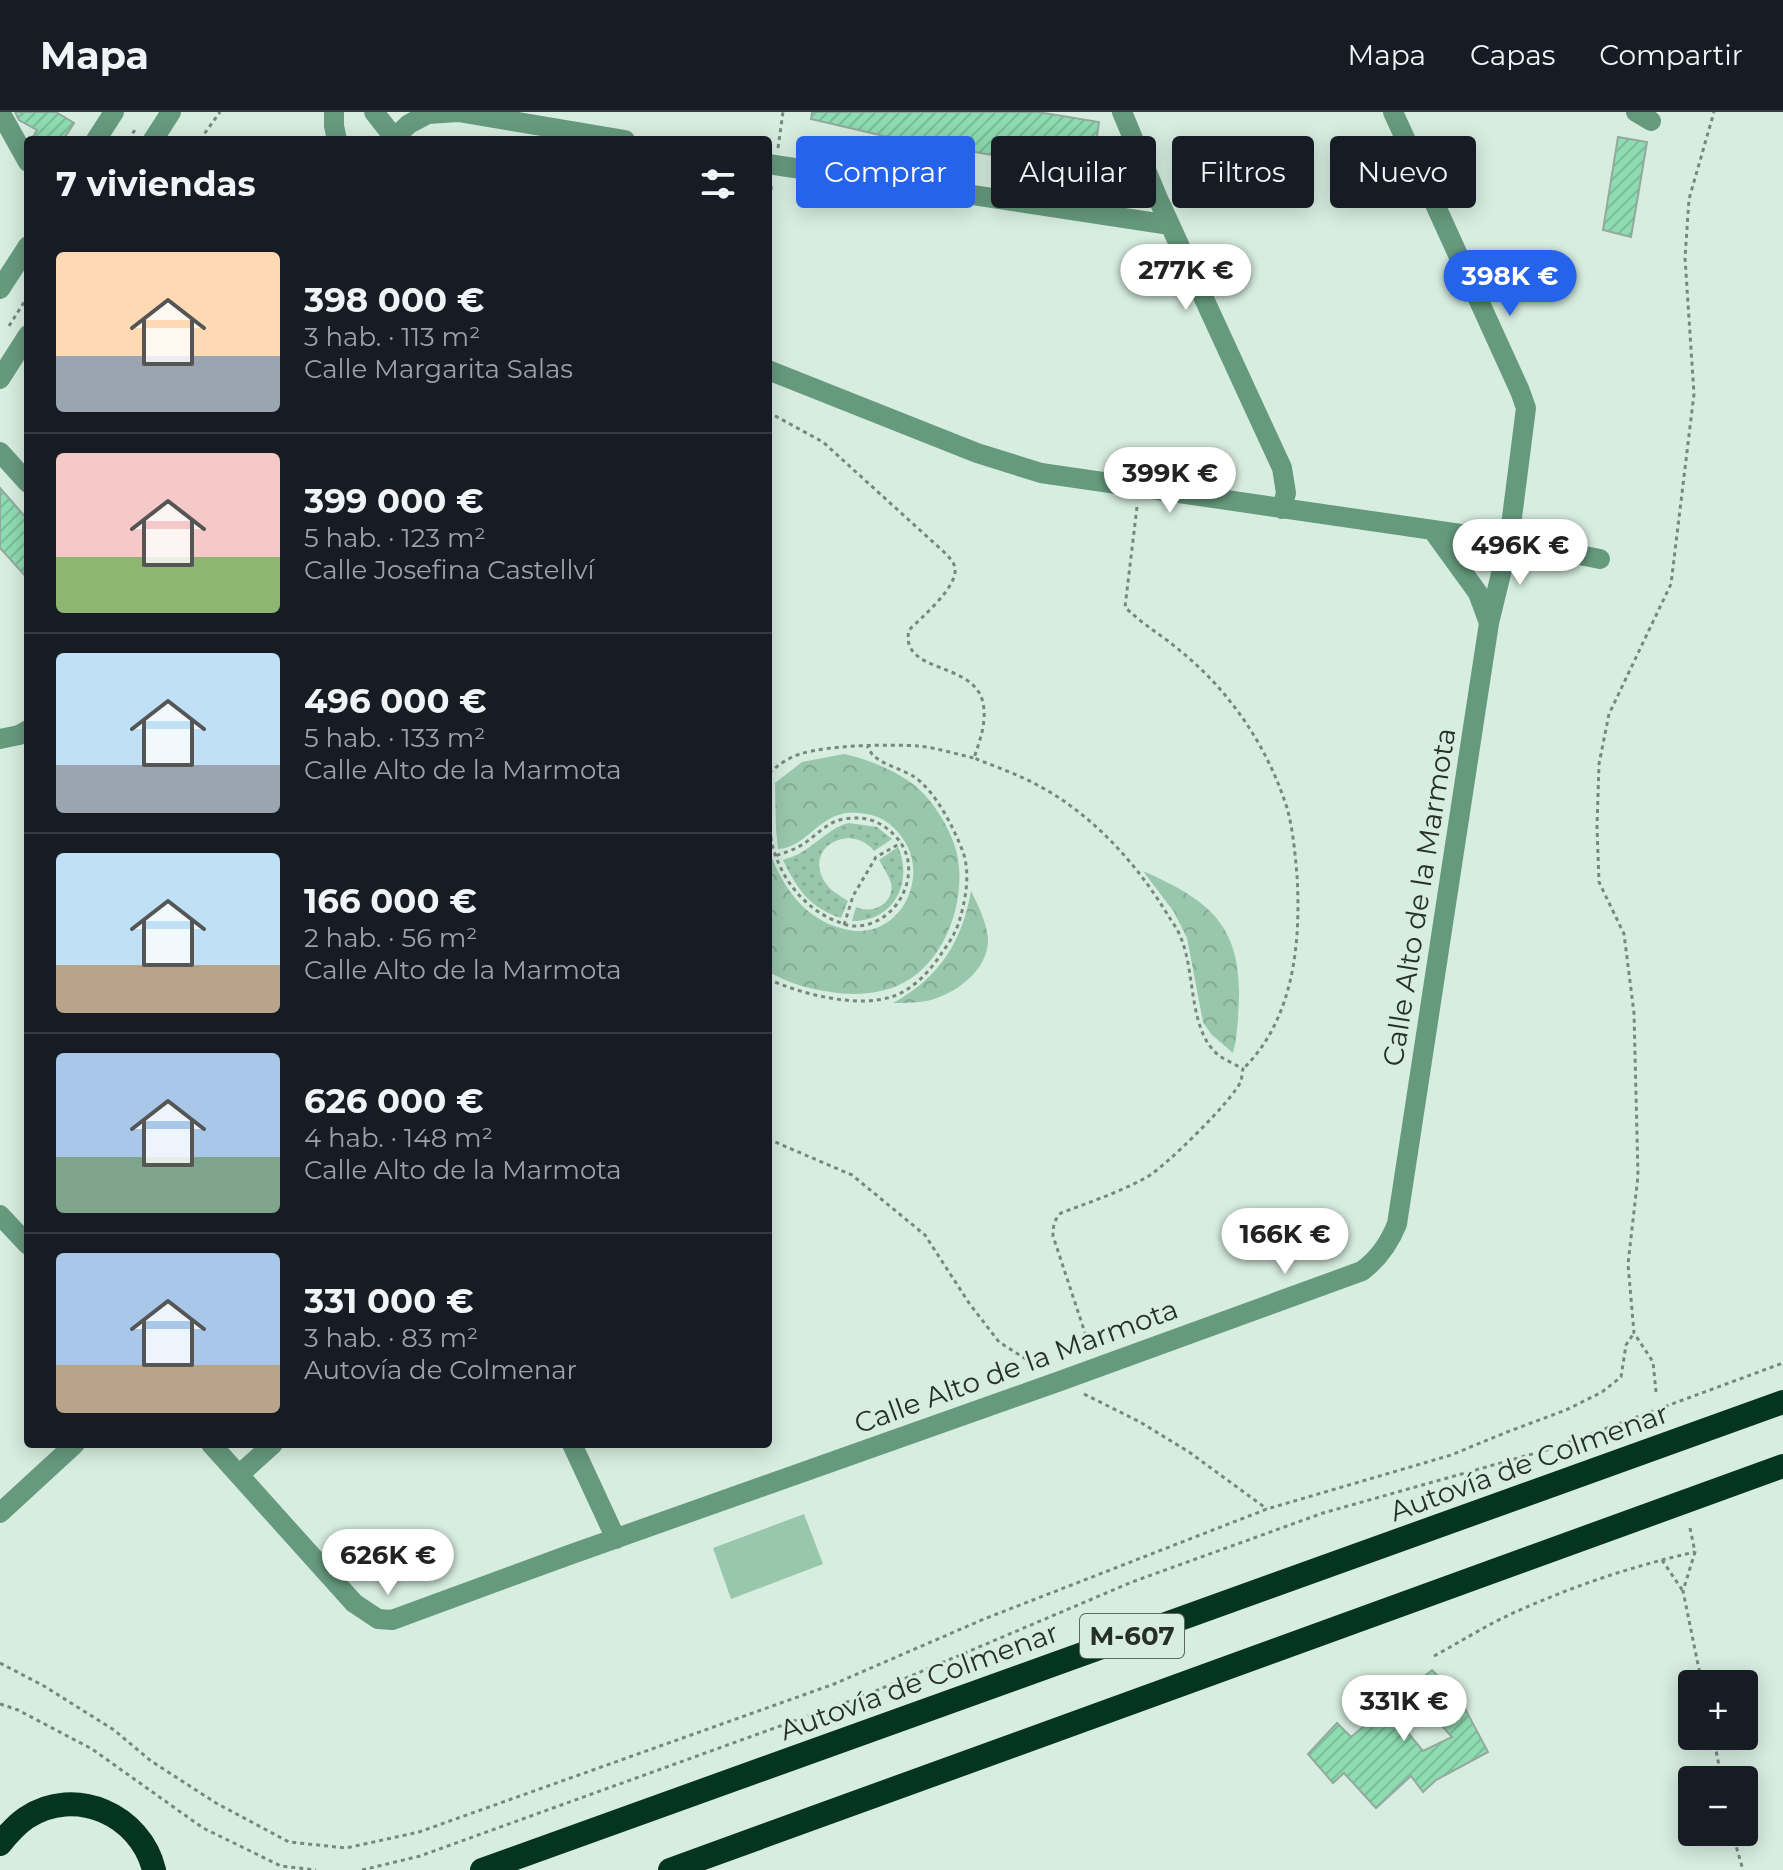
<!DOCTYPE html>
<html lang="es">
<head>
<meta charset="utf-8">
<style>
	:root { --surface:#171b24; --page:#20242c; --text:#f1f3f6; --muted:#9ea1a6; --line:#363941; --accent:#2563eb }
	body { margin:0; font-family:Montserrat,sans-serif; background:var(--page); color:var(--text); height:100vh; display:flex; flex-direction:column; font-size:30px; white-space:nowrap }
	* { box-sizing:border-box; margin:0 }
	p { font-size:26px; color:var(--muted) }
	.icon { flex:none; width:44px; height:44px; fill:none; stroke:currentColor; stroke-width:2; stroke-linecap:round; stroke-linejoin:round }
	.map { position:relative; flex:1; overflow:hidden }
	.details { position:absolute; left:24px; top:24px; width:748px; height:1312px; display:flex; flex-direction:column; background:var(--surface); border-radius:8px; box-shadow:0 4px 20px #0003 }
	.details>* { flex:none }
	.hud { position:absolute; left:796px; top:24px; width:760px; height:72px; display:flex; gap:16px }
	.fabs { position:absolute; left:1678px; top:1558px; display:grid; gap:16px }
	.fabs a { display:grid; place-items:center; width:80px; height:80px; border-radius:8px; background:var(--surface); box-shadow:0 4px 20px #0003; font-size:40px }
	.price { position:absolute; translate:-50% -68px; padding:0 18px; border-radius:28px; background:#fff; color:#222; font-size:26px; line-height:52px; filter:drop-shadow(0 2px 4px #0008) }
	.price::after { content:''; position:absolute; left:50%; top:48px; width:24px; height:18px; margin-left:-12px; background:inherit; clip-path:polygon(0 0,100% 0,50% 100%) }
	.price.selected { background:var(--accent); color:#fff }
	ul { padding:0; list-style:none }
	li { display:flex; align-items:center; gap:24px; height:200px; padding:0 32px }
	li+li { border-top:2px solid var(--line) }
	li span { display:grid; place-items:center; flex:none; width:224px; height:160px; border-radius:8px; color:#555 }
	li>.icon { margin-inline-start:auto }
	span .icon { width:96px; height:96px; fill:#fffc; stroke-width:1 }
	li b { font-size:34px }
	h2 { display:flex; justify-content:space-between; align-items:center; height:96px; padding:0 32px; font-size:34px }
	.chip { padding:0 28px; border-radius:8px; background:var(--surface); box-shadow:0 4px 20px #0003; font-size:28px; line-height:72px }
	.chip.selected { background:var(--accent); color:#fff }
	header { display:flex; align-items:center; gap:48px; box-sizing:border-box; height:112px; padding:0 40px; background:var(--surface); border-bottom:2px solid var(--line) }
	header strong { font-size:38px }
	nav { display:flex; gap:44px; margin-inline-start:auto; font-size:28px }
	.map>svg:first-child { display:block }
	.grass { fill:url(#grass-dots) }
	.park { fill:url(#park-crowns) }
	.pitch { fill:#99c7ac }
	.building { fill:url(#building-hatch); stroke:#94a99d; stroke-width:2; fill-rule:evenodd }
	.lines { fill:none; stroke-linecap:round; stroke-linejoin:round }
	.path { stroke:#79877f; stroke-width:3; stroke-dasharray:4 4; stroke-linecap:butt }
	.minor { stroke:#669a7d; stroke-width:20 }
	.highway { stroke:#053520; stroke-width:24 }
	.labels { text-anchor:middle; dominant-baseline:central; stroke-width:6; stroke-linejoin:round; paint-order:stroke }
	.shield { fill:#d7ede0; stroke:#5c6861; stroke-width:2 }
	.shield-label { font-size:26px; font-weight:bold; fill:#272f2a }
	.street-label { font-size:28px; fill:#272f2a; stroke:#d7ede0 }
</style>
</head>
<body>
<header>
<strong>Mapa</strong>
<nav><a>Mapa</a><a>Capas</a><a>Compartir</a></nav>
</header>
<div class="map">
<svg width="1783" height="1758" viewBox="0 0 1783 1758">
	<defs>
		<pattern id="grass-dots" width="8" height="8" patternUnits="userSpaceOnUse" patternTransform="scale(2)"><rect width="8" height="8" fill="#99c7ac"/><path d="M2 2h.1M6 6h.1" fill="none" stroke="#84ab94" stroke-width="1.8" stroke-linecap="round"/></pattern>
		<pattern id="park-crowns" width="20" height="18" patternUnits="userSpaceOnUse" patternTransform="scale(2)"><rect width="20" height="18" fill="#99c7ac"/><path d="M2 6a3 3 0 1 1 6 0M12 15a3 3 0 1 1 6 0" fill="none" stroke="#84ab94"/></pattern>
		<pattern id="building-hatch" width="6" height="6" patternUnits="userSpaceOnUse" patternTransform="scale(2)"><rect width="6" height="6" fill="#8edcb1"/><path d="M-1 1l2-2M0 6l6-6M5 7l2-2" fill="none" stroke="#7abd98"/></pattern>
	</defs>
	<rect width="100%" height="100%" fill="#d7ede0"/>
	<!-- grass -->
	<path class="grass" d="M 849,711 L 877,715 L 892,727 L 874,739 C 850,709 800,737 827,773 C 832,780 841,784 848,789 L 841,806 C 810,796 797,777 783,748 C 792,745 800,742 808,736 C 822,727 832,715 849,711 Z
		M 898,735 C 914,771 893,810 852,809 L 856,795 C 873,803 895,791 891,771 C 889,764 883,755 879,748 Z"/>
	<!-- park -->
	<path class="park" d="M 844,642 C 868,647 903,661 921,679 C 937,695 952,720 957,742 C 967,787 946,849 903,871 C 882,882 855,884 831,880 C 809,877 787,871 768,859 L 768,735 C 781,773 803,807 844,817 C 852,819 860,820 869,818 C 907,810 925,762 905,730 C 897,716 883,704 866,702 C 858,701 849,700 842,702 C 817,707 804,736 778,737 L 776,718 L 775,671 L 802,650 Z
		M 1143,759 C 1206,787 1241,811 1239,886 C 1238,904 1238,923 1233,941 L 1211,922 L 1203,910 L 1187,826 L 1174,800 Z
		M 971,779 C 978,793 987,811 988,827 C 989,857 957,881 931,888 C 918,891 906,891 893,891 C 939,866 962,830 971,779 Z"/>
	<!-- pitch -->
	<path class="pitch" d="M 804,1402 L 823,1452 L 731,1487 L 713,1436 Z"/>
	<!-- building -->
	<path class="building" d="M 15,0 L 56,0 L 74,11 L 63,28 L 31,28 L 37,18 L 19,8 Z
		M 812,0 L 1038,0 L 1099,10 L 1092,59 L 1050,51 L 1030,50 L 953,36 L 935,34 L 916,28 L 884,24 L 811,7 Z
		M 1618,25 L 1647,30 L 1631,125 L 1603,118 Z
		M 0,376 L 28,408 L 28,467 L 0,436 Z
		M 1432,1558 L 1461,1589 L 1488,1640 L 1436,1668 L 1423,1680 L 1411,1664 L 1376,1696 L 1344,1661 L 1333,1671 L 1308,1642 L 1337,1611 L 1351,1625 ZM 1426,1596 L 1452,1625 L 1423,1639 L 1404,1616 Z"/>
	<g class="lines">
		<!-- path -->
		<path class="path" d="M 128,28 L 135,18
			M 200,28 L 220,0
			M 778,36 L 783,0
			M 768,94 L 772,71
			M 9,214 L 28,184
			M 768,300 L 823,330 L 944,440 C 949,445 954,450 955,456 C 958,475 922,505 909,518 C 899,562 975,549 983,591 C 987,610 980,628 974,646 C 996,655 1020,663 1041,675 C 1094,704 1138,753 1169,805 C 1173,811 1178,818 1181,826 C 1196,862 1188,922 1221,945 C 1228,949 1236,953 1243,957 C 1242,959 1242,966 1241,969 C 1233,988 1165,1055 1147,1065 C 1120,1080 1090,1090 1061,1101 C 1054,1108 1053,1114 1053,1124 L 1091,1239
			M 1137,395 L 1125,495 C 1138,508 1153,518 1168,529 C 1190,546 1212,566 1229,588 C 1255,620 1275,658 1287,696 C 1293,717 1295,741 1297,763 C 1301,831 1294,907 1243,957
			M 769,661 C 770,688 766,720 776,745 C 786,772 806,795 831,807 C 839,810 846,814 854,814 C 897,815 926,759 897,726 C 883,710 866,703 844,707 C 825,710 814,727 798,735 C 791,739 783,741 775,744
			M 769,661 C 778,653 788,646 800,642 C 828,633 889,632 919,634 C 937,636 956,642 974,646
			M 844,813 L 853,784 L 876,745 L 901,731
			M 768,867 C 801,882 858,897 894,884 C 915,876 931,858 943,839 C 949,831 954,823 958,813 C 965,791 971,763 963,740 C 954,716 935,678 913,664 C 901,657 884,653 874,644 C 871,642 870,638 867,634
			M 768,1027 L 852,1063 L 925,1123 L 969,1191 L 999,1230 L 1040,1256
			M 1656,1280 L 1653,1250 L 1634,1221 L 1628,1152 L 1638,1064 L 1634,901 L 1624,822 L 1599,770 L 1597,715 L 1599,652 L 1609,602 L 1671,472 L 1694,282 L 1685,146 L 1689,87 L 1714,0
			M 1084,1282 L 1140,1310 L 1189,1340 L 1267,1397
			M 1690,1416 L 1695,1440 L 1683,1479 L 1702,1572
			M 1662,1448 L 1683,1479
			M 1434,1544 C 1460,1530 1485,1514 1511,1502 C 1570,1475 1632,1454 1695,1440
			M 0,1551 L 44,1574 L 114,1618 L 151,1649 L 216,1691 L 289,1730 L 346,1736 L 419,1720 L 834,1572 L 984,1507 L 1267,1397 L 1451,1343 L 1507,1320 L 1566,1298 L 1602,1280 L 1621,1265 L 1626,1233 L 1634,1221
			M 0,1592 L 18,1598 L 92,1637 L 203,1716 L 281,1754 L 316,1758
			M 1713,1624 L 1722,1668
			M 1732,1720 L 1743,1758
			M 362,1758 L 420,1744 L 866,1583 L 1132,1470 L 1323,1401 L 1550,1337 L 1783,1251"/>
		<!-- minor -->
		<path class="minor" d="M 0,0 L 28,50
			M 334,0 L 334,14 L 337,28
			M 374,0 L 396,28
			M 1122,0 L 1159,89 L 1282,356 L 1286,381 L 1282,397
			M 1636,0 L 1651,9
			M 394,26 L 409,12 L 428,2 L 458,0 L 625,28
			M 96,28 L 114,0
			M 153,28 L 171,0
			M 768,52 L 1170,113
			M 0,177 L 28,134
			M 768,258 L 977,341 L 1041,361 L 1509,429 L 1600,447
			M 0,267 L 28,223
			M 0,340 L 28,371
			M 1433,419 L 1478,481 L 1489,511
			M 0,627 L 19,623 L 28,618
			M 0,1103 L 28,1133
			M 211,1332 L 354,1491 L 378,1507 L 392,1508 L 569,1443 L 1060,1269 L 1362,1159 C 1379,1146 1389,1132 1397,1112 L 1489,511 L 1509,429 L 1526,296 L 1520,279 L 1393,0
			M 572,1332 L 616,1427
			M 239,1363 L 273,1332
			M 0,1401 L 75,1332"/>
		<!-- highway -->
		<path class="highway" d="M 0,1732 C 8,1722 16,1713 26,1706 C 75,1673 141,1703 154,1758
			M 482,1758 L 1783,1290
			M 670,1758 L 1783,1354"/>
	</g>
	<g class="labels">
		<!-- shield labels -->
		<rect class="shield" x="1080" y="1502" width="104" height="44" rx="6"/>
		<g class="shield-label">
			<text x="1132" y="1524">M-607</text>
		</g>
		<!-- street labels -->
		<g class="street-label">
			<text transform="translate(1419 785) rotate(-81)">Calle Alto de la Marmota</text>
			<text transform="translate(1016 1254) rotate(-20)">Calle Alto de la Marmota</text>
			<text transform="translate(1529 1350) rotate(-20)">Autovía de Colmenar</text>
			<text transform="translate(919 1569) rotate(-20)">Autovía de Colmenar</text>
		</g>
	</g>
</svg>
<div class="fabs">
<a>+</a>
<a>−</a>
</div>
<b class="price" style="left:1186px;top:200px">277K €</b>
<b class="price selected" style="left:1510px;top:206px">398K €</b>
<b class="price" style="left:1170px;top:403px">399K €</b>
<b class="price" style="left:1520px;top:475px">496K €</b>
<b class="price" style="left:1285px;top:1164px">166K €</b>
<b class="price" style="left:388px;top:1485px">626K €</b>
<b class="price" style="left:1404px;top:1631px">331K €</b>
<div class="hud">
<a class="chip selected">Comprar</a>
<a class="chip">Alquilar</a>
<a class="chip">Filtros</a>
<a class="chip">Nuevo</a>
</div>
<section class="details">
<h2>7 viviendas<svg class="icon" aria-label="filters" viewBox="0 0 24 24"><path d="M4 7h16M4 17h16"/><circle cx="9" cy="7" r="2"/><circle cx="15" cy="17" r="2"/></svg></h2>
<ul>
<li><span style="background:linear-gradient(#ffd9b3 65%,#9aa5b1 0)"><svg class="icon" aria-label="home" viewBox="0 0 24 24"><path d="M3 11l9-7 9 7M6 9v11h12V9"/></svg></span><div><b>398 000 €</b><p>3 hab. · 113 m²</p><p>Calle Margarita Salas</p></div></li>
<li><span style="background:linear-gradient(#f6c9c9 65%,#8fb573 0)"><svg class="icon" aria-label="home" viewBox="0 0 24 24"><path d="M3 11l9-7 9 7M6 9v11h12V9"/></svg></span><div><b>399 000 €</b><p>5 hab. · 123 m²</p><p>Calle Josefina Castellví</p></div></li>
<li><span style="background:linear-gradient(#bfe0f5 70%,#9aa5b1 0)"><svg class="icon" aria-label="home" viewBox="0 0 24 24"><path d="M3 11l9-7 9 7M6 9v11h12V9"/></svg></span><div><b>496 000 €</b><p>5 hab. · 133 m²</p><p>Calle Alto de la Marmota</p></div></li>
<li><span style="background:linear-gradient(#bfe0f5 70%,#b9a48a 0)"><svg class="icon" aria-label="home" viewBox="0 0 24 24"><path d="M3 11l9-7 9 7M6 9v11h12V9"/></svg></span><div><b>166 000 €</b><p>2 hab. · 56 m²</p><p>Calle Alto de la Marmota</p></div></li>
<li><span style="background:linear-gradient(#a9c7e8 65%,#7fa58c 0)"><svg class="icon" aria-label="home" viewBox="0 0 24 24"><path d="M3 11l9-7 9 7M6 9v11h12V9"/></svg></span><div><b>626 000 €</b><p>4 hab. · 148 m²</p><p>Calle Alto de la Marmota</p></div></li>
<li><span style="background:linear-gradient(#a9c7e8 70%,#b9a48a 0)"><svg class="icon" aria-label="home" viewBox="0 0 24 24"><path d="M3 11l9-7 9 7M6 9v11h12V9"/></svg></span><div><b>331 000 €</b><p>3 hab. · 83 m²</p><p>Autovía de Colmenar</p></div></li>
</ul>
</section>
</div>
</body>
</html>
